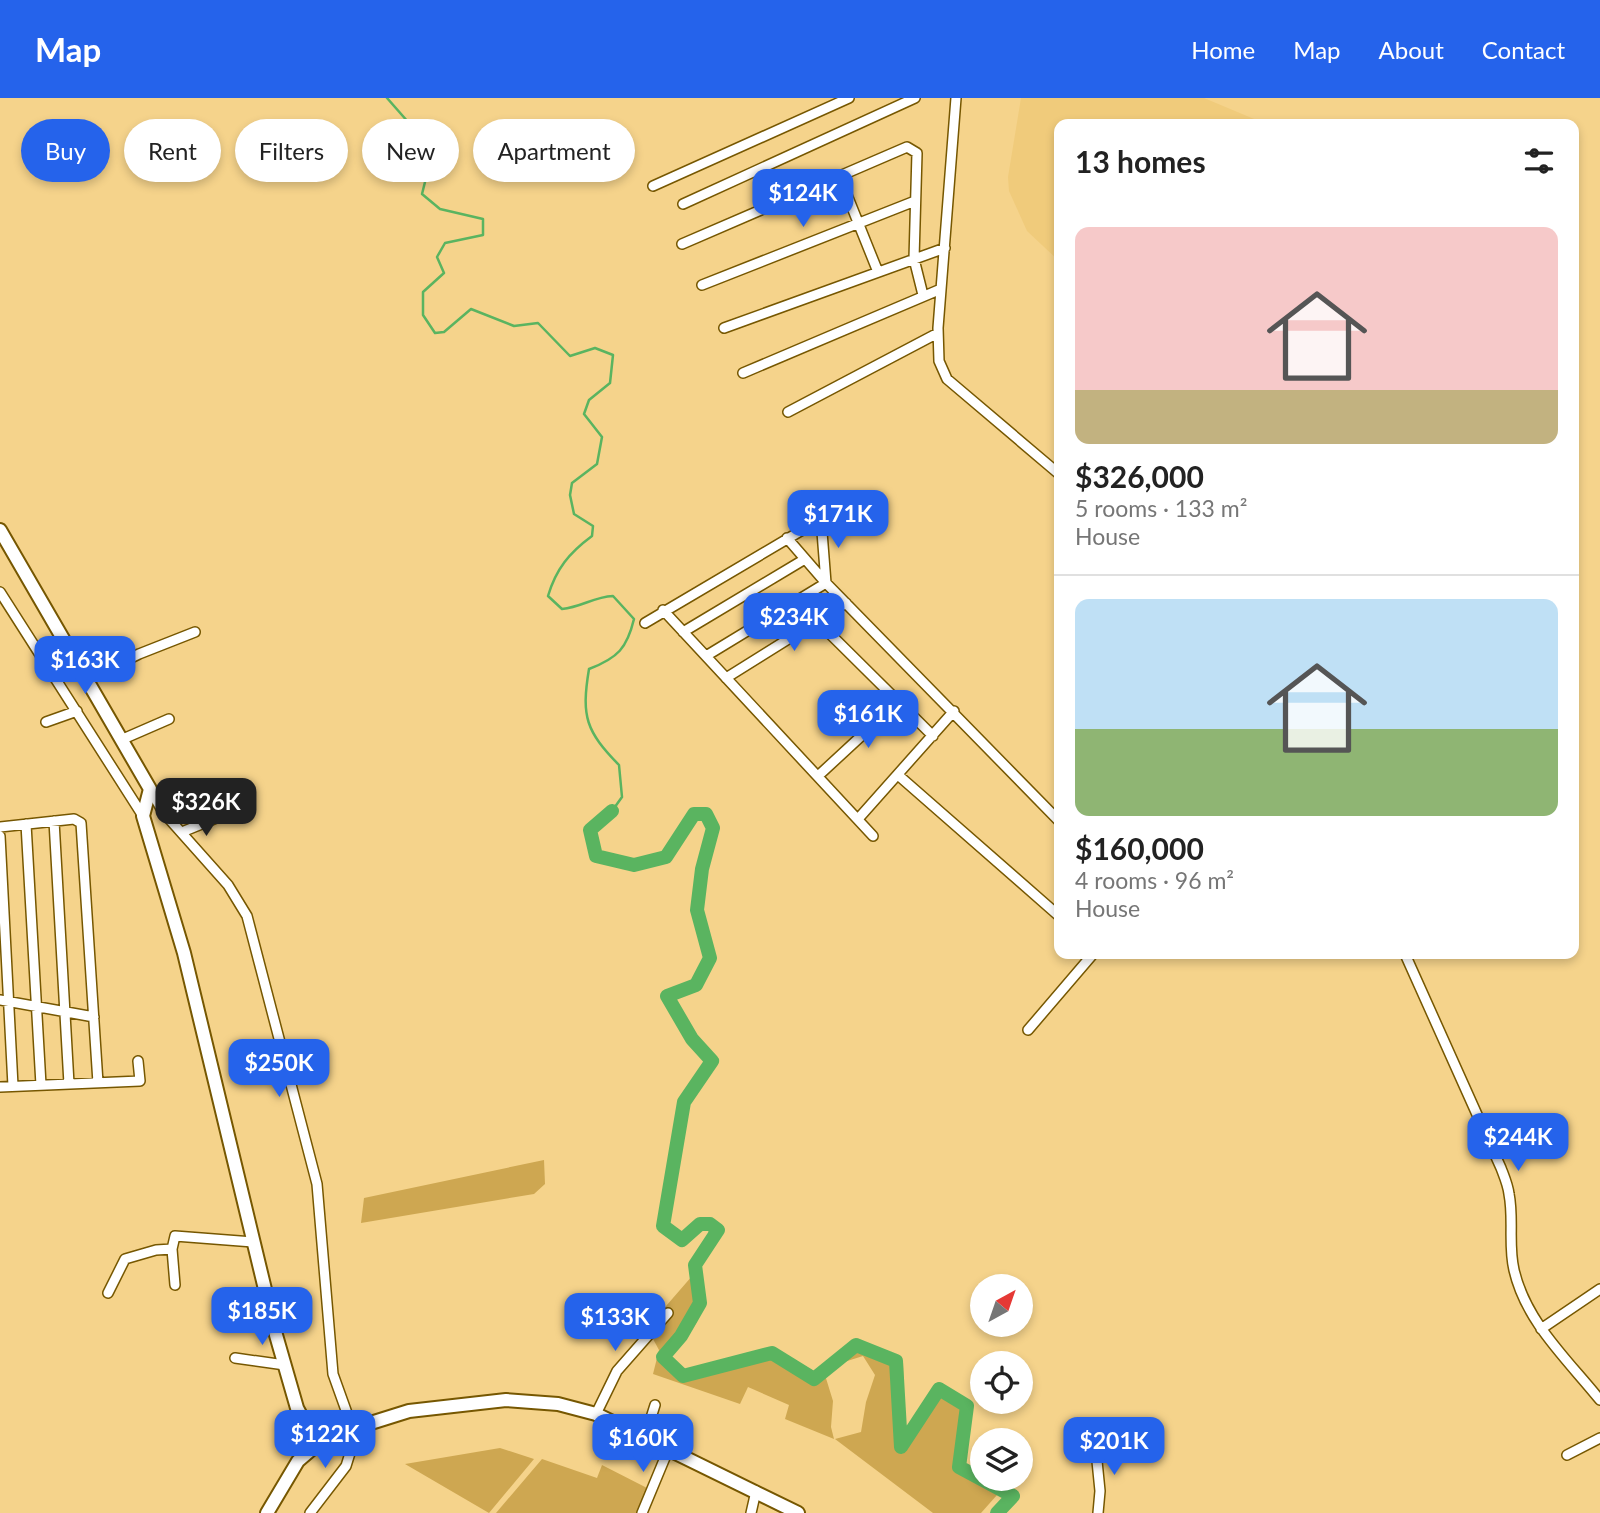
<!DOCTYPE html>
<html lang="en">
<head>
<meta charset="utf-8">
<style>
	:root { --surface:#fff; --page:#f2f2f2; --text:#222; --muted:#767676; --line:#e0e0e0; --accent:#2563eb }
	body { margin:0; font-family:Lato,sans-serif; background:var(--page); color:var(--text); height:100vh; display:flex; flex-direction:column; font-size:26px; white-space:nowrap }
	* { box-sizing:border-box; margin:0 }
	p { font-size:23px; color:var(--muted) }
	.icon { flex:none; width:38px; height:38px; fill:none; stroke:currentColor; stroke-width:2; stroke-linecap:round; stroke-linejoin:round }
	.map { position:relative; flex:1; overflow:hidden }
	.sheet { position:absolute; left:1054px; top:21px; width:525px; height:840px; display:flex; flex-direction:column; background:var(--surface); border-radius:14px; box-shadow:0 4px 10px #0003 }
	.sheet>* { flex:none }
	.top-card { position:absolute; left:21px; top:21px; width:665px; height:63px; display:flex; gap:14px }
	.needle { width:46px; rotate:40deg }
	.tools { position:absolute; left:970px; top:1176px; display:grid; gap:14px }
	.tools a { display:grid; place-items:center; width:63px; height:63px; border-radius:50%; background:var(--surface); box-shadow:0 4px 10px #0003; font-size:35px }
	.price { position:absolute; translate:-50% -60px; padding:0 16px; border-radius:14px; background:var(--accent); color:#fff; font-size:23px; line-height:46px; filter:drop-shadow(0 2px 4px #0008) }
	.price::after { content:''; position:absolute; left:50%; top:42px; width:21px; height:16px; margin-left:-10px; background:inherit; clip-path:polygon(0 0,100% 0,50% 100%) }
	.price.current { background:#222; color:#fff }
	ul { padding:0; list-style:none }
	li { display:grid; align-content:center; gap:14px; height:371px; padding:0 21px }
	li+li { border-top:2px solid var(--line) }
	li span { display:grid; place-items:center; height:217px; border-radius:14px; color:#555 }
	li>.icon { margin-inline-start:auto }
	span .icon { width:126px; height:126px; fill:#fffc; stroke-width:1 }
	li b { font-size:30px }
	h2 { display:flex; justify-content:space-between; align-items:center; height:84px; padding:0 21px; font-size:30px }
	.pill { padding:0 24px; border-radius:32px; background:var(--surface); box-shadow:0 4px 10px #0003; font-size:24px; line-height:63px }
	.pill.current { background:var(--accent); color:#fff }
	header { display:flex; align-items:center; gap:42px; box-sizing:border-box; height:98px; padding:0 35px; background:var(--accent); color:#fff }
	header strong { font-size:33px }
	nav { display:flex; gap:38px; margin-inline-start:auto; font-size:24px }
	.map>svg:first-child { display:block }
	.built { fill:#f0cb7b }
	.green { fill:#cea751 }
	.lines { fill:none; stroke-linecap:round; stroke-linejoin:round }
	.stream { stroke:#5ab460; stroke-width:2.5 }
	.river { stroke:#5ab460; stroke-width:14 }
	.street-casing { stroke:#765701; stroke-width:12 }
	.secondary-casing { stroke:#765701; stroke-width:16 }
	.street { stroke:#fff; stroke-width:9 }
	.secondary { stroke:#fff; stroke-width:12 }
</style>
</head>
<body>
<header>
<strong>Map</strong>
<nav><a>Home</a><a>Map</a><a>About</a><a>Contact</a></nav>
</header>
<div class="map">
<svg width="1600" height="1415" viewBox="0 0 1600 1415">
	<rect width="100%" height="100%" fill="#f5d38b"/>
	<!-- built -->
	<path class="built" d="M 1021,0 L 1204,0 L 1266,26 L 1059,26 L 1059,163 L 1027,133 L 1009,93 L 1008,79 Z"/>
	<!-- green -->
	<path class="green" d="M 544,1062 L 545,1086 L 534,1096 L 361,1125 L 364,1100 Z
		M 699,1170 C 706,1217 703,1222 670,1257 L 685,1272 L 774,1251 L 814,1273 L 857,1240 L 903,1264 L 905,1336 L 938,1284 L 973,1308 L 963,1367 L 982,1377 L 982,1381 L 1005,1388 L 981,1415 L 933,1415 L 835,1341 L 861,1334 L 866,1304 L 875,1277 L 863,1258 L 844,1264 L 825,1277 L 833,1303 L 831,1329 L 834,1341 L 785,1321 L 789,1307 L 748,1289 L 740,1306 L 653,1276 L 659,1252 L 647,1230 Z
		M 500,1350 L 534,1361 L 489,1415 L 405,1366 Z
		M 542,1361 L 597,1380 L 602,1367 L 649,1391 L 641,1415 L 496,1415 Z"/>
	<g class="lines">
		<!-- stream -->
		<path class="stream" d="M 387,0 L 423,41 L 430,64 L 422,96 L 440,111 L 483,121 L 483,137 L 445,145 L 437,159 L 444,175 L 423,194 L 423,217 L 435,235 L 444,234 L 471,211 L 514,228 L 538,225 L 570,258 L 595,250 L 613,257 L 610,285 L 589,302 L 584,316 L 602,339 L 597,366 L 572,385 L 570,397 L 574,416 L 593,428 L 592,438 C 569,455 556,471 548,498 L 562,511 C 582,509 593,499 613,498 L 634,521 C 627,550 618,560 589,571 C 581,619 586,633 619,667 L 622,699 L 612,713"/>
		<!-- river -->
		<path class="river" d="M 612,713 L 590,732 L 596,758 L 634,767 L 666,759 L 694,716 L 706,716 L 713,730 L 702,771 L 697,812 L 710,860 L 696,887 L 667,898 L 692,941 L 712,963 L 684,1004 L 663,1128 L 682,1142 L 700,1126 L 710,1126 L 718,1132 L 695,1167 L 700,1205 L 681,1238 L 663,1259 L 683,1278 L 772,1255 L 814,1281 L 856,1247 L 896,1263 L 901,1349 L 939,1291 L 967,1308 L 959,1369 L 1013,1398 L 997,1415"/>
		<defs>
			<path id="street" d="M 956,0 L 938,230 L 939,263 L 947,281 L 1059,376
				M 839,77 L 878,174
				M 653,88 L 849,0
				M 683,106 L 915,0
				M 682,146 L 907,49 L 917,55 L 914,161 L 923,197
				M 702,187 L 915,103
				M 724,230 L 945,150
				M 743,275 L 941,191
				M 788,314 L 938,235
				M 787,440 L 826,485 L 1059,723
				M 0,494 L 143,718
				M 663,512 L 873,738
				M 817,523 L 933,638
				M 645,525 L 821,421 L 826,485 L 706,558
				M 683,534 L 805,461
				M 41,558 L 67,546
				M 726,580 L 846,505
				M 88,581 L 139,556 L 195,534
				M 46,624 L 77,613
				M 123,641 L 169,621
				M 898,677 L 1059,818
				M 818,678 L 897,605
				M 150,691 L 163,714 L 228,787 L 247,818 L 317,1086 L 333,1276 L 352,1329 L 351,1352 L 346,1368 L 310,1415
				M 858,721 L 954,613
				M 54,723 L 69,986
				M 26,726 L 41,987
				M 0,729 L 74,721 L 81,725 L 98,985
				M 182,734 L 219,719
				M 0,738 L 13,988
				M 1405,856 L 1501,1070 C 1504,1078 1508,1087 1509,1096 C 1514,1121 1508,1147 1514,1172 C 1526,1224 1567,1261 1600,1302
				M 0,902 L 94,919
				M 1028,932 L 1093,856
				M 0,989 L 140,983 L 138,963
				M 175,1187 L 172,1151 L 175,1138 L 253,1144
				M 108,1195 L 125,1161 L 156,1152 L 172,1151
				M 1541,1231 L 1600,1191
				M 235,1260 L 285,1267
				M 596,1316 L 617,1273 L 668,1215
				M 645,1339 L 655,1307
				M 1095,1343 L 1100,1393 L 1098,1415
				M 1567,1357 L 1600,1340
				M 642,1415 L 669,1350
				M 751,1415 L 756,1393"/>
			<path id="secondary" d="M 0,432 L 150,691 L 143,718 L 184,855 L 276,1237 L 297,1310 L 316,1345
				M 267,1415 L 298,1363 L 326,1339 L 409,1313 L 506,1302 L 558,1306 L 596,1316 L 798,1415"/>
		</defs>
		<!-- street casing -->
		<use href="#street" class="street-casing"/>
		<!-- secondary casing -->
		<use href="#secondary" class="secondary-casing"/>
		<!-- street -->
		<use href="#street" class="street"/>
		<!-- secondary -->
		<use href="#secondary" class="secondary"/>
	</g>
</svg>
<div class="tools">
<a><svg class="needle" viewBox="-14 -14 28 28"><path d="M0-13l5 13h-10z" fill="#e53935"/><path d="M0 13l5-13h-10z" fill="#767676"/></svg></a>
<a><svg class="icon" aria-label="locate" viewBox="0 0 24 24"><circle cx="12" cy="12" r="6"/><path d="M12 2v4M12 18v4M2 12h4M18 12h4"/></svg></a>
<a><svg class="icon" aria-label="layers" viewBox="0 0 24 24"><path d="M12 4l9 5-9 5-9-5zM3 14l9 5 9-5"/></svg></a>
</div>
<b class="price" style="left:803px;top:131px">$124K</b>
<b class="price" style="left:838px;top:452px">$171K</b>
<b class="price" style="left:794px;top:555px">$234K</b>
<b class="price" style="left:85px;top:598px">$163K</b>
<b class="price" style="left:868px;top:652px">$161K</b>
<b class="price current" style="left:206px;top:740px">$326K</b>
<b class="price" style="left:279px;top:1001px">$250K</b>
<b class="price" style="left:1518px;top:1075px">$244K</b>
<b class="price" style="left:262px;top:1249px">$185K</b>
<b class="price" style="left:615px;top:1255px">$133K</b>
<b class="price" style="left:325px;top:1372px">$122K</b>
<b class="price" style="left:643px;top:1376px">$160K</b>
<b class="price" style="left:1114px;top:1379px">$201K</b>
<div class="top-card">
<a class="pill current">Buy</a>
<a class="pill">Rent</a>
<a class="pill">Filters</a>
<a class="pill">New</a>
<a class="pill">Apartment</a>
</div>
<section class="sheet">
<h2>13 homes<svg class="icon" aria-label="filters" viewBox="0 0 24 24"><path d="M4 7h16M4 17h16"/><circle cx="9" cy="7" r="2"/><circle cx="15" cy="17" r="2"/></svg></h2>
<ul>
<li><span style="background:linear-gradient(#f6c9c9 75%,#c2b280 0)"><svg class="icon" aria-label="home" viewBox="0 0 24 24"><path d="M3 11l9-7 9 7M6 9v11h12V9"/></svg></span><div><b>$326,000</b><p>5 rooms · 133 m²</p><p>House</p></div></li>
<li><span style="background:linear-gradient(#bfe0f5 60%,#8fb573 0)"><svg class="icon" aria-label="home" viewBox="0 0 24 24"><path d="M3 11l9-7 9 7M6 9v11h12V9"/></svg></span><div><b>$160,000</b><p>4 rooms · 96 m²</p><p>House</p></div></li>
</ul>
</section>
</div>
</body>
</html>
